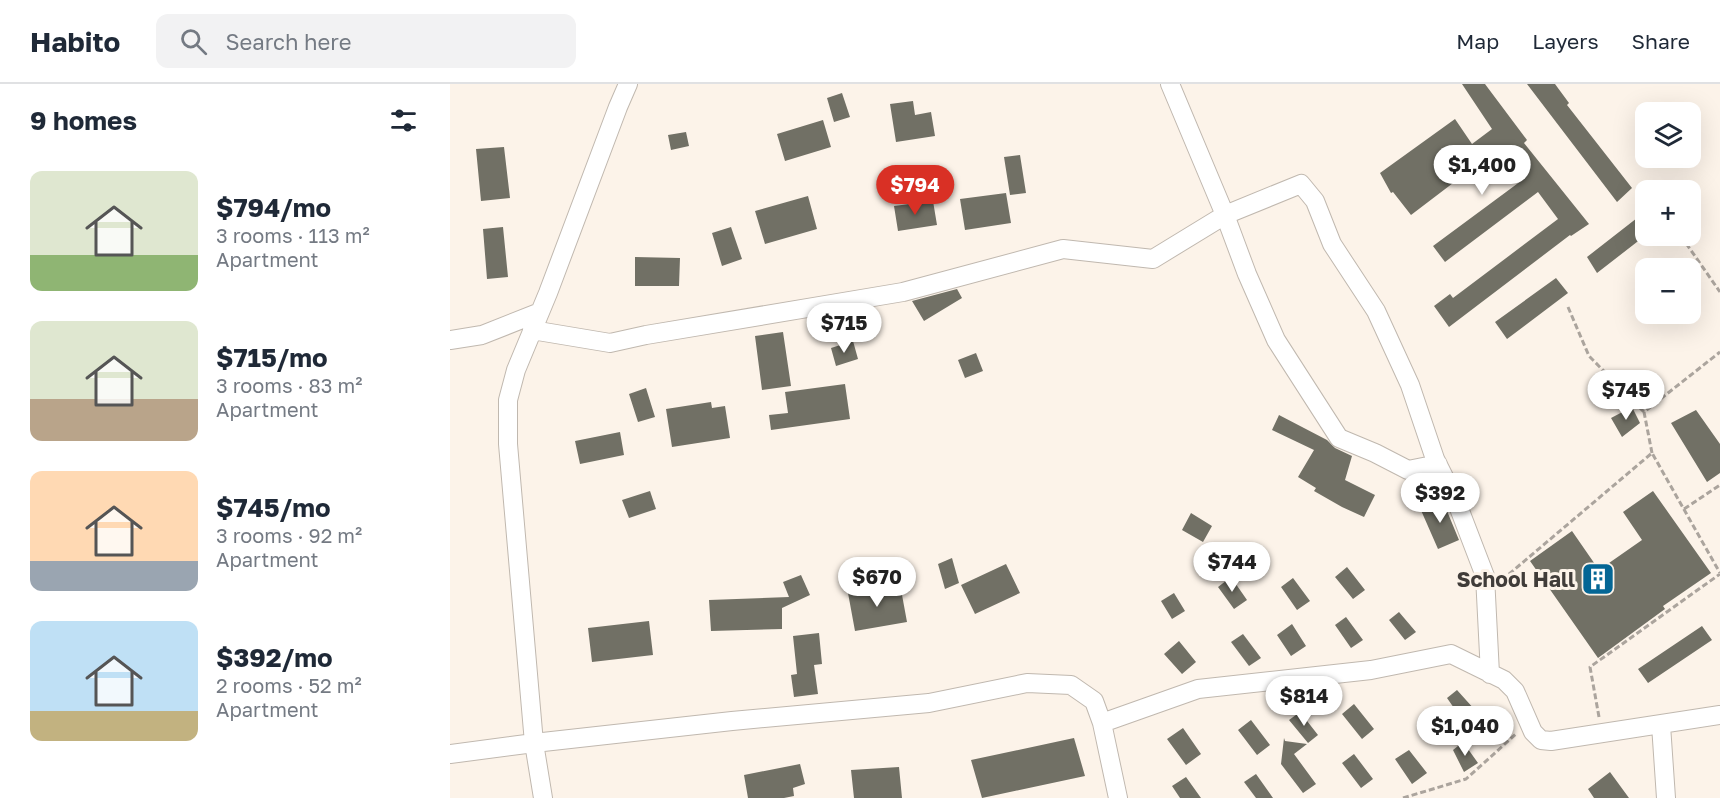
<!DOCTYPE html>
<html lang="en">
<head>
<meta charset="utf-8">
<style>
	:root { --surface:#fff; --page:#f2f2f3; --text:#1f2937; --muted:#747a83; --line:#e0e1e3; --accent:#d93025 }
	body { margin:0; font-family:"Golos Text",sans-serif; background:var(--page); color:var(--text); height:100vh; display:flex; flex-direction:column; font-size:22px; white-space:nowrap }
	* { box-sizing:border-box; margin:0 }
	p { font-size:20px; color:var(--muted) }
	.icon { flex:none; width:33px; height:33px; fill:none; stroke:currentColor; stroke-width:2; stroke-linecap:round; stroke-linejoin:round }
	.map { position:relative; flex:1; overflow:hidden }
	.side { display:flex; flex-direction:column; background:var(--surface); width:450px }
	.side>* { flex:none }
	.controls { position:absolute; left:1185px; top:18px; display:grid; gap:12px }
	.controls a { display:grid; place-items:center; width:66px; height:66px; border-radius:12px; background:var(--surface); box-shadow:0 6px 24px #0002; font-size:30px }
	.price { position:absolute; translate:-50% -51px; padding:0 14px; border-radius:21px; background:#fff; color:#222; font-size:20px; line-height:39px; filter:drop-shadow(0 2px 3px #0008) }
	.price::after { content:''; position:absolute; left:50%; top:36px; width:18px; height:14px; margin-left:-9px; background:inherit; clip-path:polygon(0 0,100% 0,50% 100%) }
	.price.selected { background:var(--accent); color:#fff }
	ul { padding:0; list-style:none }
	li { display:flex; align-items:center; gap:18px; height:150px; padding:0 30px }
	li span { display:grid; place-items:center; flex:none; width:168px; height:120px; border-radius:12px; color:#555 }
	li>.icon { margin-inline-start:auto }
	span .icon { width:72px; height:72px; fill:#fffc; stroke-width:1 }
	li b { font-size:26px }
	h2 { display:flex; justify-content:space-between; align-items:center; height:72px; padding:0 30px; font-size:26px }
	header { display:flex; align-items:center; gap:36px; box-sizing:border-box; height:84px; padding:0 30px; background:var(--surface); border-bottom:2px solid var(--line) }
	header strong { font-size:28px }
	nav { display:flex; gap:33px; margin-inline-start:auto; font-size:21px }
	.search { width:420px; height:54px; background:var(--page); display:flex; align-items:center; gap:15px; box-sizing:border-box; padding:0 21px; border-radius:12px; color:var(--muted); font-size:22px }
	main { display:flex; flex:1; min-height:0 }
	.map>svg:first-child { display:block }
	.building { fill:#717065 }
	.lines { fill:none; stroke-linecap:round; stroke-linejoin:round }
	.street-casing { stroke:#c0b8af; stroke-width:20 }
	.path { stroke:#aba49d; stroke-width:3; stroke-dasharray:6 3; stroke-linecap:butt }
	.street { stroke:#fff; stroke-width:18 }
	.labels { text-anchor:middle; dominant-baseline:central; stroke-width:6; stroke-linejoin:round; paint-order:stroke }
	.poi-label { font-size:21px; font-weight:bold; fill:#403c39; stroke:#fcf3e9; text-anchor:end }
</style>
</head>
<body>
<header>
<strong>Habito</strong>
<div class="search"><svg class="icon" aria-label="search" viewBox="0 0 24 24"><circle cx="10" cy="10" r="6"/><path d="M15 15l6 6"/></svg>Search here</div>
<nav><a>Map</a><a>Layers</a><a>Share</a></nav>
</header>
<main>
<section class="side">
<h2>9 homes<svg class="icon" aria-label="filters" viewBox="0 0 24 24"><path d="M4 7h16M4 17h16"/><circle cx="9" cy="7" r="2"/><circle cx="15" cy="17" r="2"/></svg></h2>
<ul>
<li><span style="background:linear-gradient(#dfe7d0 70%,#8fb573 0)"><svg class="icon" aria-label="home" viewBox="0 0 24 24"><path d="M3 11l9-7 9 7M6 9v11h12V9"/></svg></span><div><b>$794/mo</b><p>3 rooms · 113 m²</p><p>Apartment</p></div></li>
<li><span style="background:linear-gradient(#dfe7d0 65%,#b9a48a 0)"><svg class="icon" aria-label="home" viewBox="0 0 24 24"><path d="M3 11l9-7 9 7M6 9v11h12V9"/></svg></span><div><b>$715/mo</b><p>3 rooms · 83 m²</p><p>Apartment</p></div></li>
<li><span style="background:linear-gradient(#ffd9b3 75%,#9aa5b1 0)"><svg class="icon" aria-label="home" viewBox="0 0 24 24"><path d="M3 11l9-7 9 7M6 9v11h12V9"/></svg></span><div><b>$745/mo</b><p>3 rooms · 92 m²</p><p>Apartment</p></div></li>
<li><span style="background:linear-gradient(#bfe0f5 75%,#c2b280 0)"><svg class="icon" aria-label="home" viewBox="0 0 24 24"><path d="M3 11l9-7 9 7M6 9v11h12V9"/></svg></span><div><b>$392/mo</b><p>2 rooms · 52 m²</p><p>Apartment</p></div></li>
</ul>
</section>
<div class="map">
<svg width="1270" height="714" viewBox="0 0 1270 714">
	<rect width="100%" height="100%" fill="#fcf3e9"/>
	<!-- building -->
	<path class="building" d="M 1012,0 L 1035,0 L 1077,56 L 1074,59 L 1139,140 L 1121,152 L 1120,151 L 999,243 L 984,222 L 1000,210 L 1003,214 L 1108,135 L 1088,108 L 995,178 L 983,162 L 1075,94 L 1053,61 L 961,131 L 943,108 L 941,109 L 930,89 L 1005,35 L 1022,60 L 1042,45 Z
		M 1077,0 L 1105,0 L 1119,19 L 1117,21 L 1182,104 L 1167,118 Z
		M 392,9 L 400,33 L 384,38 L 377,14 Z
		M 463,17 L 465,31 L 481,28 L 485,52 L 446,58 L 440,20 Z
		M 373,36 L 381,63 L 335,77 L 327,50 Z
		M 236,48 L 239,62 L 221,66 L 218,51 Z
		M 54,63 L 60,114 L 31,117 L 26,65 Z
		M 570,71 L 576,109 L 560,111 L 554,73 Z
		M 556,109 L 561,139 L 515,146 L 510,115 Z
		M 358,112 L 367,145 L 315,160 L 305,127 Z
		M 483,117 L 487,141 L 448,147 L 444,122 Z
		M 1196,127 L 1196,151 L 1147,189 L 1137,173 Z
		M 53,143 L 58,193 L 37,195 L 33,145 Z
		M 281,143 L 292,175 L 272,182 L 262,149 Z
		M 185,173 L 230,174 L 229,202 L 185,202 Z
		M 1106,194 L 1118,209 L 1057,255 L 1045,238 Z
		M 507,205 L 512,214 L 474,237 L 462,217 Z
		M 333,248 L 341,302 L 312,306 L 305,252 Z
		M 403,257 L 408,275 L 386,282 L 381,264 Z
		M 526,269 L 533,287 L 515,294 L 508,276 Z
		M 395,300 L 400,335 L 321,346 L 319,331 L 338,329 L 335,308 Z
		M 196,304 L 205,333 L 188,338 L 179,310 Z
		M 261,318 L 262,324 L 275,322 L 280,354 L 222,363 L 216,325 Z
		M 1182,323 L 1190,339 L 1172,353 L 1161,334 Z
		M 1246,326 L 1270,360 L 1270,389 L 1257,398 L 1221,339 Z
		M 829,331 L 877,356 L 885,364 L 902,372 L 895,396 L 925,411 L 914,433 L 892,423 L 864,407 L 866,404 L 848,393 L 864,366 L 822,346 Z
		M 170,348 L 174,371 L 130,380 L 125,357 Z
		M 200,407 L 206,425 L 179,434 L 172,416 Z
		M 1203,407 L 1261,489 L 1213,522 L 1215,525 L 1148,574 L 1080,477 L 1122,447 L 1149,486 L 1192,456 L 1173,428 Z
		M 992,415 L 1009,456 L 988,465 L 970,424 Z
		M 741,429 L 762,442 L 753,458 L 732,446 Z
		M 502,474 L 509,499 L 495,505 L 488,480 Z
		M 556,480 L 570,509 L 525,530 L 511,501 Z
		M 897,483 L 915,506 L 903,515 L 885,493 Z
		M 351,491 L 360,511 L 332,524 L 332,545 L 261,547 L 259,516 L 339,513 L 333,498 Z
		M 781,493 L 797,516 L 784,525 L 768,503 Z
		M 843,494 L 860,517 L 847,526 L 831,503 Z
		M 450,500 L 457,538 L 405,547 L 398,509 Z
		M 724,509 L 735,527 L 722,535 L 711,517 Z
		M 949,528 L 966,548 L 955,556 L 939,536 Z
		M 896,533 L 913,556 L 901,564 L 885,541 Z
		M 199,537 L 203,571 L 142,578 L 138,544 Z
		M 842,540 L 856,562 L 841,572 L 827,551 Z
		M 1252,542 L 1262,556 L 1198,599 L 1188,585 Z
		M 369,549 L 372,580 L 364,581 L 368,610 L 344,613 L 341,591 L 347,590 L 343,552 Z
		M 793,550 L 811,574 L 799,582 L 781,558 Z
		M 729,557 L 746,578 L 732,590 L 714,570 Z
		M 1007,606 L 1025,626 L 1013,637 L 997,614 Z
		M 904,620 L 924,645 L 912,655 L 892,630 Z
		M 850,628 L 868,651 L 858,659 L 839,636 Z
		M 801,636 L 820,661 L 807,671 L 788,646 Z
		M 733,644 L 751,670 L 736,681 L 717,655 Z
		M 624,654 L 635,692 L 532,714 L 521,676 Z
		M 834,654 L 835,657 L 857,660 L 844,670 L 866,700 L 853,709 L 831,680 Z
		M 1013,658 L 1028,679 L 1014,688 L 1003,666 Z
		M 959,666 L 977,689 L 962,700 L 945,675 Z
		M 904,670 L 923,695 L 911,704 L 892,679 Z
		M 350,680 L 355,700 L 343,704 L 344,712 L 334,714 L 298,714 L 294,691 Z
		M 449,683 L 452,714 L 404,714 L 401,686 Z
		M 1160,688 L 1179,714 L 1144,714 L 1138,705 Z
		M 806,690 L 823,714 L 806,714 L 794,698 Z
		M 736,693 L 751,714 L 730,714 L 722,702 Z"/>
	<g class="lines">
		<defs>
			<path id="street" d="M 720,0 L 775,131 L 851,100 L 865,117 L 882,160 L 926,227 L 960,301 L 985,375 L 1007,419 L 1035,492 L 1040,590
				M 82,246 L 160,259 L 196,251 L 453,208 L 613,165 L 703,175 L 775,131 L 797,190 L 826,256 L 889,354 L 925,369 L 958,386 L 988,380
				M 0,256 L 32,251 L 90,228
				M 652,639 L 748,605 L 921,586 L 1001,570 L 1054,596 L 1065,607 L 1083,648 L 1091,656 L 1101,657 L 1270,631
				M 1211,641 L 1216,714
				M 0,670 L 84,659 L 282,637 L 479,619 L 577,599 L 621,601 L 644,617 L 652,639 L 668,714
				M 93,714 L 84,659 L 58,360 L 58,316 L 66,286 L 98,209 L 168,23 L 178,0"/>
		</defs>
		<!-- street casing -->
		<use href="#street" class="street-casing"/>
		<!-- path -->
		<path class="path" d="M 1231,152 L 1270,208
			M 1118,223 L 1139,272 L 1194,328
			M 1202,369 L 1194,328 L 1270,268
			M 1234,425 L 1270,401
			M 1052,496 L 1202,369 L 1270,489
			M 1149,633 L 1140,583 L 1270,490
			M 953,714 L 1016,695 L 1066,650"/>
		<!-- street -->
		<use href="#street" class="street"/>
	</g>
	<!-- icons -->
	<defs>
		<symbol id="building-square" viewBox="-11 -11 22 22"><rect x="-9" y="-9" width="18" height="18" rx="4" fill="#046695" stroke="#fcf3e9"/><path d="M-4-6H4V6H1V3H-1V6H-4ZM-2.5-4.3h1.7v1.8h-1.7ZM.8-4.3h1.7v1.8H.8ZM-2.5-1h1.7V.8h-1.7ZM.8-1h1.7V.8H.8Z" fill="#fff"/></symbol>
	</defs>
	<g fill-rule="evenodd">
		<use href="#building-square" x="1129" y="476" width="38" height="38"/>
	</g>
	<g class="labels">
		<!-- poi labels -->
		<g class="poi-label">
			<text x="1125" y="495">School Hall</text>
		</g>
	</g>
</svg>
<div class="controls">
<a><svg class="icon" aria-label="layers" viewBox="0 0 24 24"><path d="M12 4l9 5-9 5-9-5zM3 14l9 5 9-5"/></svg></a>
<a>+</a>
<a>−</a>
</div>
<b class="price" style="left:1032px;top:112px">$1,400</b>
<b class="price selected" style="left:465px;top:132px">$794</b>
<b class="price" style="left:394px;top:270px">$715</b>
<b class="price" style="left:1176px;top:337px">$745</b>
<b class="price" style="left:990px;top:440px">$392</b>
<b class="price" style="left:782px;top:509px">$744</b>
<b class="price" style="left:427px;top:524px">$670</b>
<b class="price" style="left:854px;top:643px">$814</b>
<b class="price" style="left:1015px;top:673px">$1,040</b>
</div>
</main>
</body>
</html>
